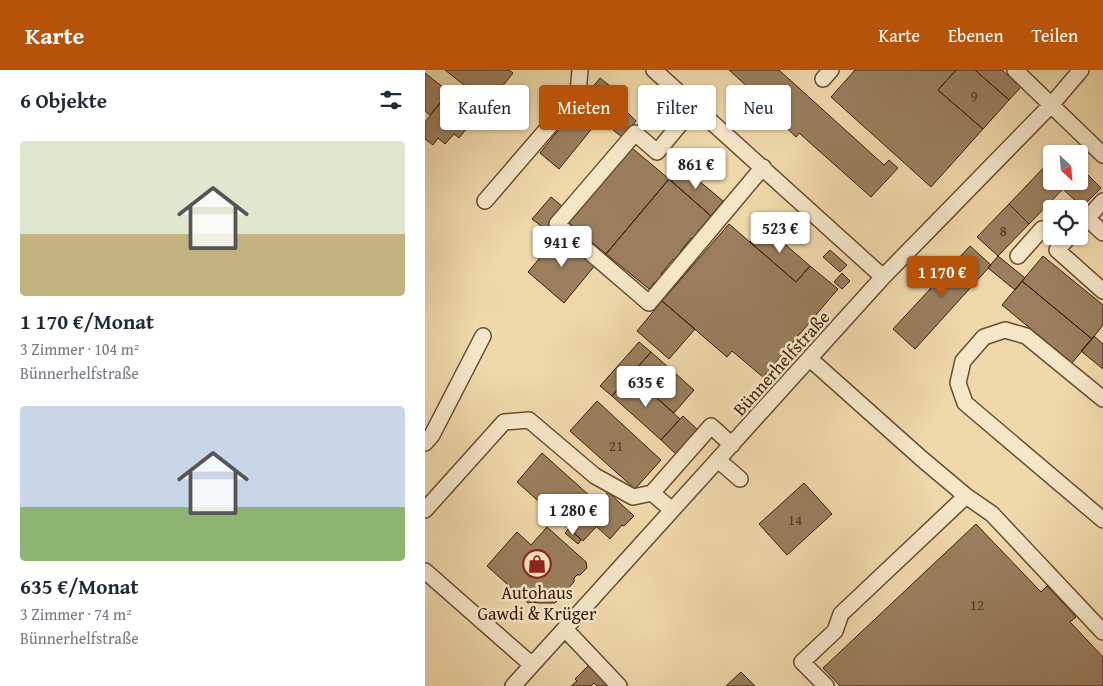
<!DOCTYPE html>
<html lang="de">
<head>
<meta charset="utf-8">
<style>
	:root { --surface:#fff; --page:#f2f2f3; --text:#1f2937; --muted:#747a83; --accent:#b45309 }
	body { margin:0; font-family:"Gentium Book Plus",serif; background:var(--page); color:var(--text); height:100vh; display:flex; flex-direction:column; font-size:19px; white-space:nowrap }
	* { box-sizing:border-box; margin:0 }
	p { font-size:16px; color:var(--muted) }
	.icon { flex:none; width:28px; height:28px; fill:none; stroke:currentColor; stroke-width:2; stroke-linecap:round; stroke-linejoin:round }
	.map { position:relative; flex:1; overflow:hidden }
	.drawer { display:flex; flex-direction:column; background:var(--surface); width:425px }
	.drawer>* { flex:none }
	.top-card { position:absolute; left:15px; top:15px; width:475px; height:45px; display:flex; gap:10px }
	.needle { width:32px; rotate:154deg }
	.controls { position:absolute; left:618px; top:75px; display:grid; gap:10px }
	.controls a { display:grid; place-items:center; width:45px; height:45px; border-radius:5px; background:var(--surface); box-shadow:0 1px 4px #0004; font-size:25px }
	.price { position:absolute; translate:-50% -42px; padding:0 11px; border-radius:5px; background:#fff; color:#222; font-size:16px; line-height:32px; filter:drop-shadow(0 1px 2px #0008) }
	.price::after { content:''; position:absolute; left:50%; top:30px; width:15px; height:11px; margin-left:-8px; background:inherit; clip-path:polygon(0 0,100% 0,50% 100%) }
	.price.selected { background:var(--accent); color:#fff }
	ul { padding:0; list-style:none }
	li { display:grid; align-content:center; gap:10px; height:265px; padding:0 20px }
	li span { display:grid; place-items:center; height:155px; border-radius:5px; color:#555 }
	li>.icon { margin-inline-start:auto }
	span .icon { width:90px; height:90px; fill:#fffc; stroke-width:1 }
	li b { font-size:21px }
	h2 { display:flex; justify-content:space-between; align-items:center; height:60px; padding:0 20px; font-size:21px }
	.chip { padding:0 18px; border-radius:5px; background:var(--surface); box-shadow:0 1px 4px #0004; font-size:18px; line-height:45px }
	.chip.selected { background:var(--accent); color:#fff }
	header { display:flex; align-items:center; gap:30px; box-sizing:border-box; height:70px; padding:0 25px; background:var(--accent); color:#fff }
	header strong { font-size:24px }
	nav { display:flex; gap:28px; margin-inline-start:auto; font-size:18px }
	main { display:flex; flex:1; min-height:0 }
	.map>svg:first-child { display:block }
	.building { fill:#9a7e5d; stroke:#3d1d09 }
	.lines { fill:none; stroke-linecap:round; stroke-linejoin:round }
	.minor-casing { stroke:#6a4c31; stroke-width:18 }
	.minor { stroke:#f5e6c8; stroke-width:15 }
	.labels { text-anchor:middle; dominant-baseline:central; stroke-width:5; stroke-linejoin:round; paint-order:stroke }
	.number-label { font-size:15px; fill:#54351e }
	.street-label { font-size:18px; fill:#3d1d09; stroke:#f5e6c8 }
	.poi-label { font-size:18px; fill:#3d1d09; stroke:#f5e6c8 }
</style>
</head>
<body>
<header>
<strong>Karte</strong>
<nav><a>Karte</a><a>Ebenen</a><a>Teilen</a></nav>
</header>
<main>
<section class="drawer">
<h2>6 Objekte<svg class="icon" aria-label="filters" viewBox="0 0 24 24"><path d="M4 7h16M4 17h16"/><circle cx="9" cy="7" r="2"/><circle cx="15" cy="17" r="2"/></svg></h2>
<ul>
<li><span style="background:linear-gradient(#dfe7d0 60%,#c2b280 0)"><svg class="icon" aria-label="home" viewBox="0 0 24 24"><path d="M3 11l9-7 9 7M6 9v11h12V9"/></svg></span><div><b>1 170 €/Monat</b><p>3 Zimmer · 104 m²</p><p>Bünnerhelfstraße</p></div></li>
<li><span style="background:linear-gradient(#c9d6e8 65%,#8fb573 0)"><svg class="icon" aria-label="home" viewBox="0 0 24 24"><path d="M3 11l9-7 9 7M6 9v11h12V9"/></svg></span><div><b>635 €/Monat</b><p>3 Zimmer · 74 m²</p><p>Bünnerhelfstraße</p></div></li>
</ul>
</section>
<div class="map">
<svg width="678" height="616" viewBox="0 0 678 616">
	<rect width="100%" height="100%" fill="#efd8aa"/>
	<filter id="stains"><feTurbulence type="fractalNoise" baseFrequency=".004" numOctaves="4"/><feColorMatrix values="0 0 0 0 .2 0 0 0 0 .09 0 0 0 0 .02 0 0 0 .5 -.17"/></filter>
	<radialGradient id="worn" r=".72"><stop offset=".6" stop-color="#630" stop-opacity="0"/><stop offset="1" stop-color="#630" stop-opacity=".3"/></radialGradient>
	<!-- building -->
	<path class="building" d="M 20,0 L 84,0 L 88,3 L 63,34 Z
		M 304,0 L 354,0 L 459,95 L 464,90 L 473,98 L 446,127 L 374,63 L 371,67 L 354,51 L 357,48 Z
		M 430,0 L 531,0 L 513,20 L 558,59 L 506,117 L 406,27 Z
		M 531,0 L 550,0 L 584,30 L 558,59 L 513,20 Z
		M 550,0 L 577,0 L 596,17 L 584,30 Z
		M 0,3 L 24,22 L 5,45 L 0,41 Z
		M 175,8 L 195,24 L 134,99 L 115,83 Z
		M 24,22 L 53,44 L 34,68 L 29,64 L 20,74 L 13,68 L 8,75 L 0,69 L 0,52 Z
		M 203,43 L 211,51 L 197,67 L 188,60 Z
		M 207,78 L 244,109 L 181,184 L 144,153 Z
		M 624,92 L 626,94 L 626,111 L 654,111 L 654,96 L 676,118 L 657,137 L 638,119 L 604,154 L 584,134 Z
		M 255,95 L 298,131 L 286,146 L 244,109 Z
		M 244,109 L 286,146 L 273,161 L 276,163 L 269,170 L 266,168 L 255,182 L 258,184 L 252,192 L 248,189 L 236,204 L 239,207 L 233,214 L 230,212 L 224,219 L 181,184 Z
		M 126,127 L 138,137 L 120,159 L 107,149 Z
		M 584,134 L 604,154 L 573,186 L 552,167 Z
		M 304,154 L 371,212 L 385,196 L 413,219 L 338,307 L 307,281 L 302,287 L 237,231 Z
		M 339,156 L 385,196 L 371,212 L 325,172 Z
		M 135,164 L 171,194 L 139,233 L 103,202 Z
		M 545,176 L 566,195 L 490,279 L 468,259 Z
		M 405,180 L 422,195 L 415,202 L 398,187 Z
		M 573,186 L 600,208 L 590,220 L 563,198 Z
		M 618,186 L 678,235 L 678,255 L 667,269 L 597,211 Z
		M 417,203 L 425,211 L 417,219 L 409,212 Z
		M 597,211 L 667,269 L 647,293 L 577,235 Z
		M 237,231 L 270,259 L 244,289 L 212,261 Z
		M 669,266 L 678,274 L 678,299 L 656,281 Z
		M 214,272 L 226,282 L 187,326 L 175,316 Z
		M 226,282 L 269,320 L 249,343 L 206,305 Z
		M 206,305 L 255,349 L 236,370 L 187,326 Z
		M 172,331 L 236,390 L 210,419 L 145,361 Z
		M 258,346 L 274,361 L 252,385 L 236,370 Z
		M 117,383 L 184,443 L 158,471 L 92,412 Z
		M 379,413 L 407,444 L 362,485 L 334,454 Z
		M 183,422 L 209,446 L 199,456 L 197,455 L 185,469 L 171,456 L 184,443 L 173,433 Z
		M 551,454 L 616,522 L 622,516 L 651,547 L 645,552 L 678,587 L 678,616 L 415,616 L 398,598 Z
		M 122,457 L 161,492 L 162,498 L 155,505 L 152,505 L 149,508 L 149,512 L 130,533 L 114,533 L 107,532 L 103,533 L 62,496 L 92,462 L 106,475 Z
		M 144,458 L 156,470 L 153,474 L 140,463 Z
		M 165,594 L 186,616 L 172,616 L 169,613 L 166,616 L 146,616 L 152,611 L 150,609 Z
		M 316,602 L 330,616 L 301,616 Z"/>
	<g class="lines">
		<defs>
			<path id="minor" d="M 229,0 L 458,207
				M 590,0 L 678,85
				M 398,9 L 406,0
				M 270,36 L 232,82 L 210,63 L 132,154 L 224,233 L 338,97
				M 60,131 L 153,23 L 155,0
				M 654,150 L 662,148 L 678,163
				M 654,157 L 678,131
				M 645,166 L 632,180 L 678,221
				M 593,186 L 617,159 L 626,157
				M 385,289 L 497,389 L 541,426 L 567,444 L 678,562
				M 678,329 L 601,266 L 580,260 L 559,267 L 538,291 L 533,313 L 540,333 L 678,450
				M 0,373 L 7,365 L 58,266
				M 293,390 L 315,409
				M 0,440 L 79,352 L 104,350 L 170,406 L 208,427 L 227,423
				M 247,440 L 227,423 L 286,356 L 307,375
				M 0,501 L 107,595
				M 140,559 L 194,616
				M 88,616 L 458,207 L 627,34 L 656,0
				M 401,616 L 377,592 L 410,561 L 416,544 L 541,426"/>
		</defs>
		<!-- minor casing -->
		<use href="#minor" class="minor-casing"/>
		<!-- minor -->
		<use href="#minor" class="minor"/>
	</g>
	<!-- icons -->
	<defs>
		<symbol id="shop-ring" viewBox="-11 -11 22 22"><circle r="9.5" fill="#f5e6c8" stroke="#8f2418" stroke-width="1.5"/><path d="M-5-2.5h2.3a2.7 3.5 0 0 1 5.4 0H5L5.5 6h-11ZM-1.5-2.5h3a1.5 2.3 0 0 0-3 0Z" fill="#8f2418"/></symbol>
	</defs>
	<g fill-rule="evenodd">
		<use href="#shop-ring" x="96" y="478" width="32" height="32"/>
	</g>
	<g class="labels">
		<!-- number labels -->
		<g class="number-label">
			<text x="549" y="25">9</text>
			<text x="578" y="160">8</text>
			<text x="191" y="375">21</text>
			<text x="370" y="449">14</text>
			<text x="552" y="534">12</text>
		</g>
		<!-- street labels -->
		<g class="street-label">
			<text transform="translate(356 293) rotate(-48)">Bünnerhelfstraße</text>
		</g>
		<!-- poi labels -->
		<g class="poi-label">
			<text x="112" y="522">Autohaus<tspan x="112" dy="21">Gawdi &amp; Krüger</tspan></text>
		</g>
	</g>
	<rect width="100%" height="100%" filter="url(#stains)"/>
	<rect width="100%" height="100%" fill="url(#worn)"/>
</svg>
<div class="controls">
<a><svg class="needle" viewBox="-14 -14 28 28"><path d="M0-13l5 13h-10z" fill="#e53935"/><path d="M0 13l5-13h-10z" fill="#747a83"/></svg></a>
<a><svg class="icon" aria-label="locate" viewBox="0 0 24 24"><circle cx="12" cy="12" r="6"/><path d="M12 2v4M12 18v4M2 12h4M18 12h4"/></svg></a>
</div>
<b class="price" style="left:271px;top:120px">861 €</b>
<b class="price" style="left:355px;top:184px">523 €</b>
<b class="price" style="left:137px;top:198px">941 €</b>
<b class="price selected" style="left:517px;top:228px">1 170 €</b>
<b class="price" style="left:221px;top:338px">635 €</b>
<b class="price" style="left:148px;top:466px">1 280 €</b>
<div class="top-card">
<a class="chip">Kaufen</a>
<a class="chip selected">Mieten</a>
<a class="chip">Filter</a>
<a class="chip">Neu</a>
</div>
</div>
</main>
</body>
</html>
